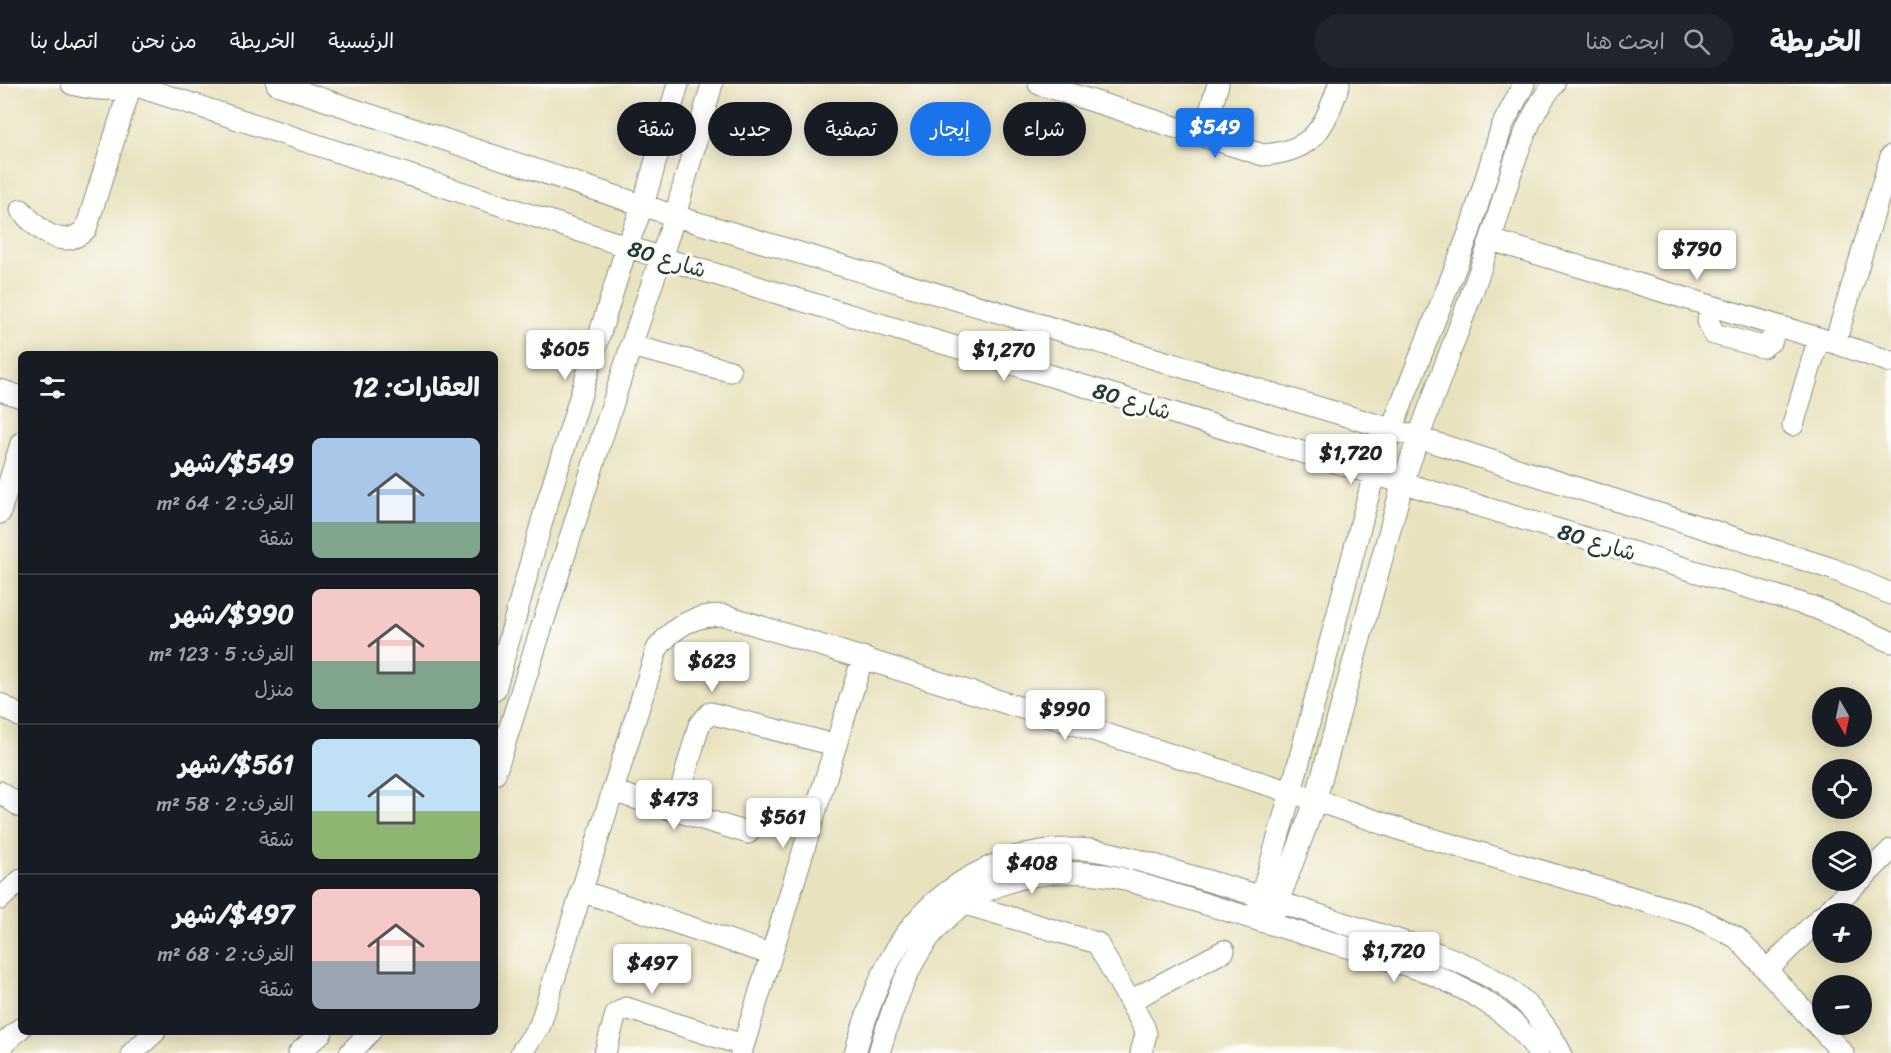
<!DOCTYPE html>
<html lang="ar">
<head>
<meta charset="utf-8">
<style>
	:root { --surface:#171b24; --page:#20242c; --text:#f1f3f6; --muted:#9ea1a6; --line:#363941; --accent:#1a73e8 }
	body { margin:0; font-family:Sriracha,"Playpen Sans Arabic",sans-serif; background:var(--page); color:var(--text); direction:rtl; height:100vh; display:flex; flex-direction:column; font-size:22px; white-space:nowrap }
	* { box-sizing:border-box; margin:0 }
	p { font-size:20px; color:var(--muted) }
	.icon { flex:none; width:33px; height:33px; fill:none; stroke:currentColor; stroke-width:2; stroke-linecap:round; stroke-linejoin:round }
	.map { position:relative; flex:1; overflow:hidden; direction:ltr }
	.details { position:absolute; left:18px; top:267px; width:480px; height:684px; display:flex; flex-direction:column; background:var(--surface); border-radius:9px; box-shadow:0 3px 15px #0003; direction:rtl }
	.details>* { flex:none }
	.hud { position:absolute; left:516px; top:18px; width:570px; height:54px; direction:rtl; display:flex; gap:12px }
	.needle { width:39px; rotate:171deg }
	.fabs { position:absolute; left:1812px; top:603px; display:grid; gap:12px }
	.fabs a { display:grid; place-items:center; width:60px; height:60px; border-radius:50%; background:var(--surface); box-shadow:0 3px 15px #0003; font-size:30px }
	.price { position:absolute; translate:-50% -51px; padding:0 14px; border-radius:6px; background:#fff; color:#222; font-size:20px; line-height:39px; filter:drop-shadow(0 2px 3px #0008) }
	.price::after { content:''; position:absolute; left:50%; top:36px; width:18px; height:14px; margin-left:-9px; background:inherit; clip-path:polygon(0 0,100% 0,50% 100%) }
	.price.on { background:var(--accent); color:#fff }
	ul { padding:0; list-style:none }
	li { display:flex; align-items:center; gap:18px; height:150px; padding:0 18px }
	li+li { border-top:2px solid var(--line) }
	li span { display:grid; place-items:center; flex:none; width:168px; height:120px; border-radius:9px; color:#555 }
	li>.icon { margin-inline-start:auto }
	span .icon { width:72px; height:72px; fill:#fffc; stroke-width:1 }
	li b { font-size:26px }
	h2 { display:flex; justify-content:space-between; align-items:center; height:72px; padding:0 18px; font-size:26px }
	.chip { padding:0 21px; border-radius:27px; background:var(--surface); box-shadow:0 3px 15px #0003; font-size:21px; line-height:54px }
	.chip.on { background:var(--accent); color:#fff }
	header { display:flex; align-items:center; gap:36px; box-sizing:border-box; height:84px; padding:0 30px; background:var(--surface); border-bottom:2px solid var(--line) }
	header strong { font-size:28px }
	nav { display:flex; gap:33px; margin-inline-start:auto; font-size:21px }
	.search { width:420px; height:54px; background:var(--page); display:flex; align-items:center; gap:15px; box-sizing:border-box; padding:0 21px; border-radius:33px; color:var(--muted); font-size:22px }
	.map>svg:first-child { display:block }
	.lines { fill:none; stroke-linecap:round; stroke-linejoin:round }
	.minor-casing { stroke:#84907a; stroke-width:23 }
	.minor { stroke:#fff; stroke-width:21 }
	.labels { text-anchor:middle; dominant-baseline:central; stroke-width:6; stroke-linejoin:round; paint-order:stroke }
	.street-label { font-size:22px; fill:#1f3d34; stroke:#fdfcf7 }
</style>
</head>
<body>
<header>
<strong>الخريطة</strong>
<div class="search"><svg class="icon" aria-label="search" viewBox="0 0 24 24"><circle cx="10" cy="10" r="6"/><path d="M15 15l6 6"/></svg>ابحث هنا</div>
<nav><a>الرئيسية</a><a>الخريطة</a><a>من نحن</a><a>اتصل بنا</a></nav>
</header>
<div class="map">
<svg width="1891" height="969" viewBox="0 0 1891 969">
	<rect width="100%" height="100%" fill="#fdfcf7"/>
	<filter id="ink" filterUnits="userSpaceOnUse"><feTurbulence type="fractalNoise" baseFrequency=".0167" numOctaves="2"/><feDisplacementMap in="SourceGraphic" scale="12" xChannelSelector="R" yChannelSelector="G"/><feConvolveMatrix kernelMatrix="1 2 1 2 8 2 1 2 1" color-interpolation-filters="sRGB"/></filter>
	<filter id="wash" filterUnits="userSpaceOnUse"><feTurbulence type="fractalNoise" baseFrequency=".008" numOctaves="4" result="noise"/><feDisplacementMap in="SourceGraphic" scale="24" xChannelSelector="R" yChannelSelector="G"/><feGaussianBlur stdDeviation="1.35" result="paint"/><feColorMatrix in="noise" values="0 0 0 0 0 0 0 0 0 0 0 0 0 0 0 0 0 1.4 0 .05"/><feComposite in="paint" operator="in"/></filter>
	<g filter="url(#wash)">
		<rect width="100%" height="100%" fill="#e9e2bf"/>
	</g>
	<g filter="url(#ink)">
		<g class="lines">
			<defs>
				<path id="minor" d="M 72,0 C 95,7 115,6 139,3
					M 131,0 L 662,174 L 1816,524 L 1891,558
					M 277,0 L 675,132 L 1391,345 L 1833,485 L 1891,510
					M 1039,0 L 1263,71 C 1314,67 1324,45 1339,0
					M 1203,51 L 1218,0
					M 21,126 C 38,146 63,168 86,145 L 130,4
					M 1491,156 L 1835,259 L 1891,278
					M 1710,222 L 1708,237 L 1714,250 L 1763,263 L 1772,256 L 1775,241
					M 1835,259 L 1891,72
					M 631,262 L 730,287
					M 0,306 L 21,313
					M 1793,341 L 1819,254
					M 0,429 L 21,359
					M 495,606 L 546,423 L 627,162 L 643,121 L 678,0
					M 0,620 L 21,633
					M 495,690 L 631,262 L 675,132 L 712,0
					M 612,707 L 748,749
					M 0,708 L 21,723
					M 675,727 L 699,641 L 710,629 L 835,661
					M 1862,795 L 1891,766
					M 581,807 L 770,870
					M 0,815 L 21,796
					M 965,820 L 1097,859 L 1144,943 L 1146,950 L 1141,969
					M 1825,830 L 1860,796
					M 1255,834 L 1291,708 L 1374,390 L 1469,149 L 1502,42 L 1524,0
					M 1270,840 L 1315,718 L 1403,398 C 1430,317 1463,238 1490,157 C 1508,104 1518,44 1554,0
					M 1768,885 L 1822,832
					M 1130,917 L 1224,867
					M 0,963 L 21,944
					M 132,969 L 155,948
					M 299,969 L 322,948
					M 350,969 L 370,948
					M 521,969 L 540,941 L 547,918 L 657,565 C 675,541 694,531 724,531 L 1291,708 L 1405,747 L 1695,832 L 1737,854 L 1843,969
					M 605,969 L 616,930 L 626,924 L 743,961
					M 741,969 L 863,573
					M 855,969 C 881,879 910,813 1004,777 C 1031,766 1064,763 1093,766 C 1122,770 1150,780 1177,788 C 1234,804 1290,821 1346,840 C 1399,857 1456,871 1503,901 C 1528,917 1547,942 1561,969
					M 879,969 C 888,938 898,907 913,879 C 954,801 1035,778 1117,793 L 1425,887 C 1466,905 1514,928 1538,969"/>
			</defs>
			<!-- minor casing -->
			<use href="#minor" class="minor-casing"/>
			<!-- minor -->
			<use href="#minor" class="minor"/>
		</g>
	</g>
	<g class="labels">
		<!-- street labels -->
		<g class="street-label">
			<text transform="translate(667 175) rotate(17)">شارع 80</text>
			<text transform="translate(1132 317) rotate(17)">شارع 80</text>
			<text transform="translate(1597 458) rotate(17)">شارع 80</text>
		</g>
	</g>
</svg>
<div class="fabs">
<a><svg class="needle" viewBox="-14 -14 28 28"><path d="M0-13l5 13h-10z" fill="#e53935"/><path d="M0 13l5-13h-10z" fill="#9ea1a6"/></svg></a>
<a><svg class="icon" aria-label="locate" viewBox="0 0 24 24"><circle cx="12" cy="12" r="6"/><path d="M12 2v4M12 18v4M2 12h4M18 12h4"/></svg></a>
<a><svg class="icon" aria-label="layers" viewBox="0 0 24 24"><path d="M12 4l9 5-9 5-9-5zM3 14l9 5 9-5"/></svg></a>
<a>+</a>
<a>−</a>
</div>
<b class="price on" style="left:1215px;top:75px">$549</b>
<b class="price" style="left:1697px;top:197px">$790</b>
<b class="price" style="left:565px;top:297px">$605</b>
<b class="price" style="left:1004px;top:298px">$1,270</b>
<b class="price" style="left:1351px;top:401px">$1,720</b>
<b class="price" style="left:712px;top:609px">$623</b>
<b class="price" style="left:1065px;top:657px">$990</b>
<b class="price" style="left:674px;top:747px">$473</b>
<b class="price" style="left:783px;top:765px">$561</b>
<b class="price" style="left:1032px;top:811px">$408</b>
<b class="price" style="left:1394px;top:899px">$1,720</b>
<b class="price" style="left:652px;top:911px">$497</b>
<div class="hud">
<a class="chip">شراء</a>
<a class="chip on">إيجار</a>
<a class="chip">تصفية</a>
<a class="chip">جديد</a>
<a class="chip">شقة</a>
</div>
<section class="details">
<h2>العقارات: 12<svg class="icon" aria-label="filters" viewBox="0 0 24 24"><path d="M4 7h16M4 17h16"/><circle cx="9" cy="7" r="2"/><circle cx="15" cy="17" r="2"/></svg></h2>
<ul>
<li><span style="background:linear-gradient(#a9c7e8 70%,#7fa58c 0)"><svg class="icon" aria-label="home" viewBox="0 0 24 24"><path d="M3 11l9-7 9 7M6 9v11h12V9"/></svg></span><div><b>$549/شهر</b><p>الغرف: 2 · 64 m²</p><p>شقة</p></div></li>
<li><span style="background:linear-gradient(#f6c9c9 60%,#7fa58c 0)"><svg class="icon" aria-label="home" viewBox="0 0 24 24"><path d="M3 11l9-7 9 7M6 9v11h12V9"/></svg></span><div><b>$990/شهر</b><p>الغرف: 5 · 123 m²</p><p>منزل</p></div></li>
<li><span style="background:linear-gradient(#bfe0f5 60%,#8fb573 0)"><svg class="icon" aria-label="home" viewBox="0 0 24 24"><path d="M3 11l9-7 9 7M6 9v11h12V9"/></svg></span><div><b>$561/شهر</b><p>الغرف: 2 · 58 m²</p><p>شقة</p></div></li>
<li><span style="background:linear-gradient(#f6c9c9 60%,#9aa5b1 0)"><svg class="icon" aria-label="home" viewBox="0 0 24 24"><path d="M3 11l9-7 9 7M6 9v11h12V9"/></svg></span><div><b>$497/شهر</b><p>الغرف: 2 · 68 m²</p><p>شقة</p></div></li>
</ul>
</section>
</div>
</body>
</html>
